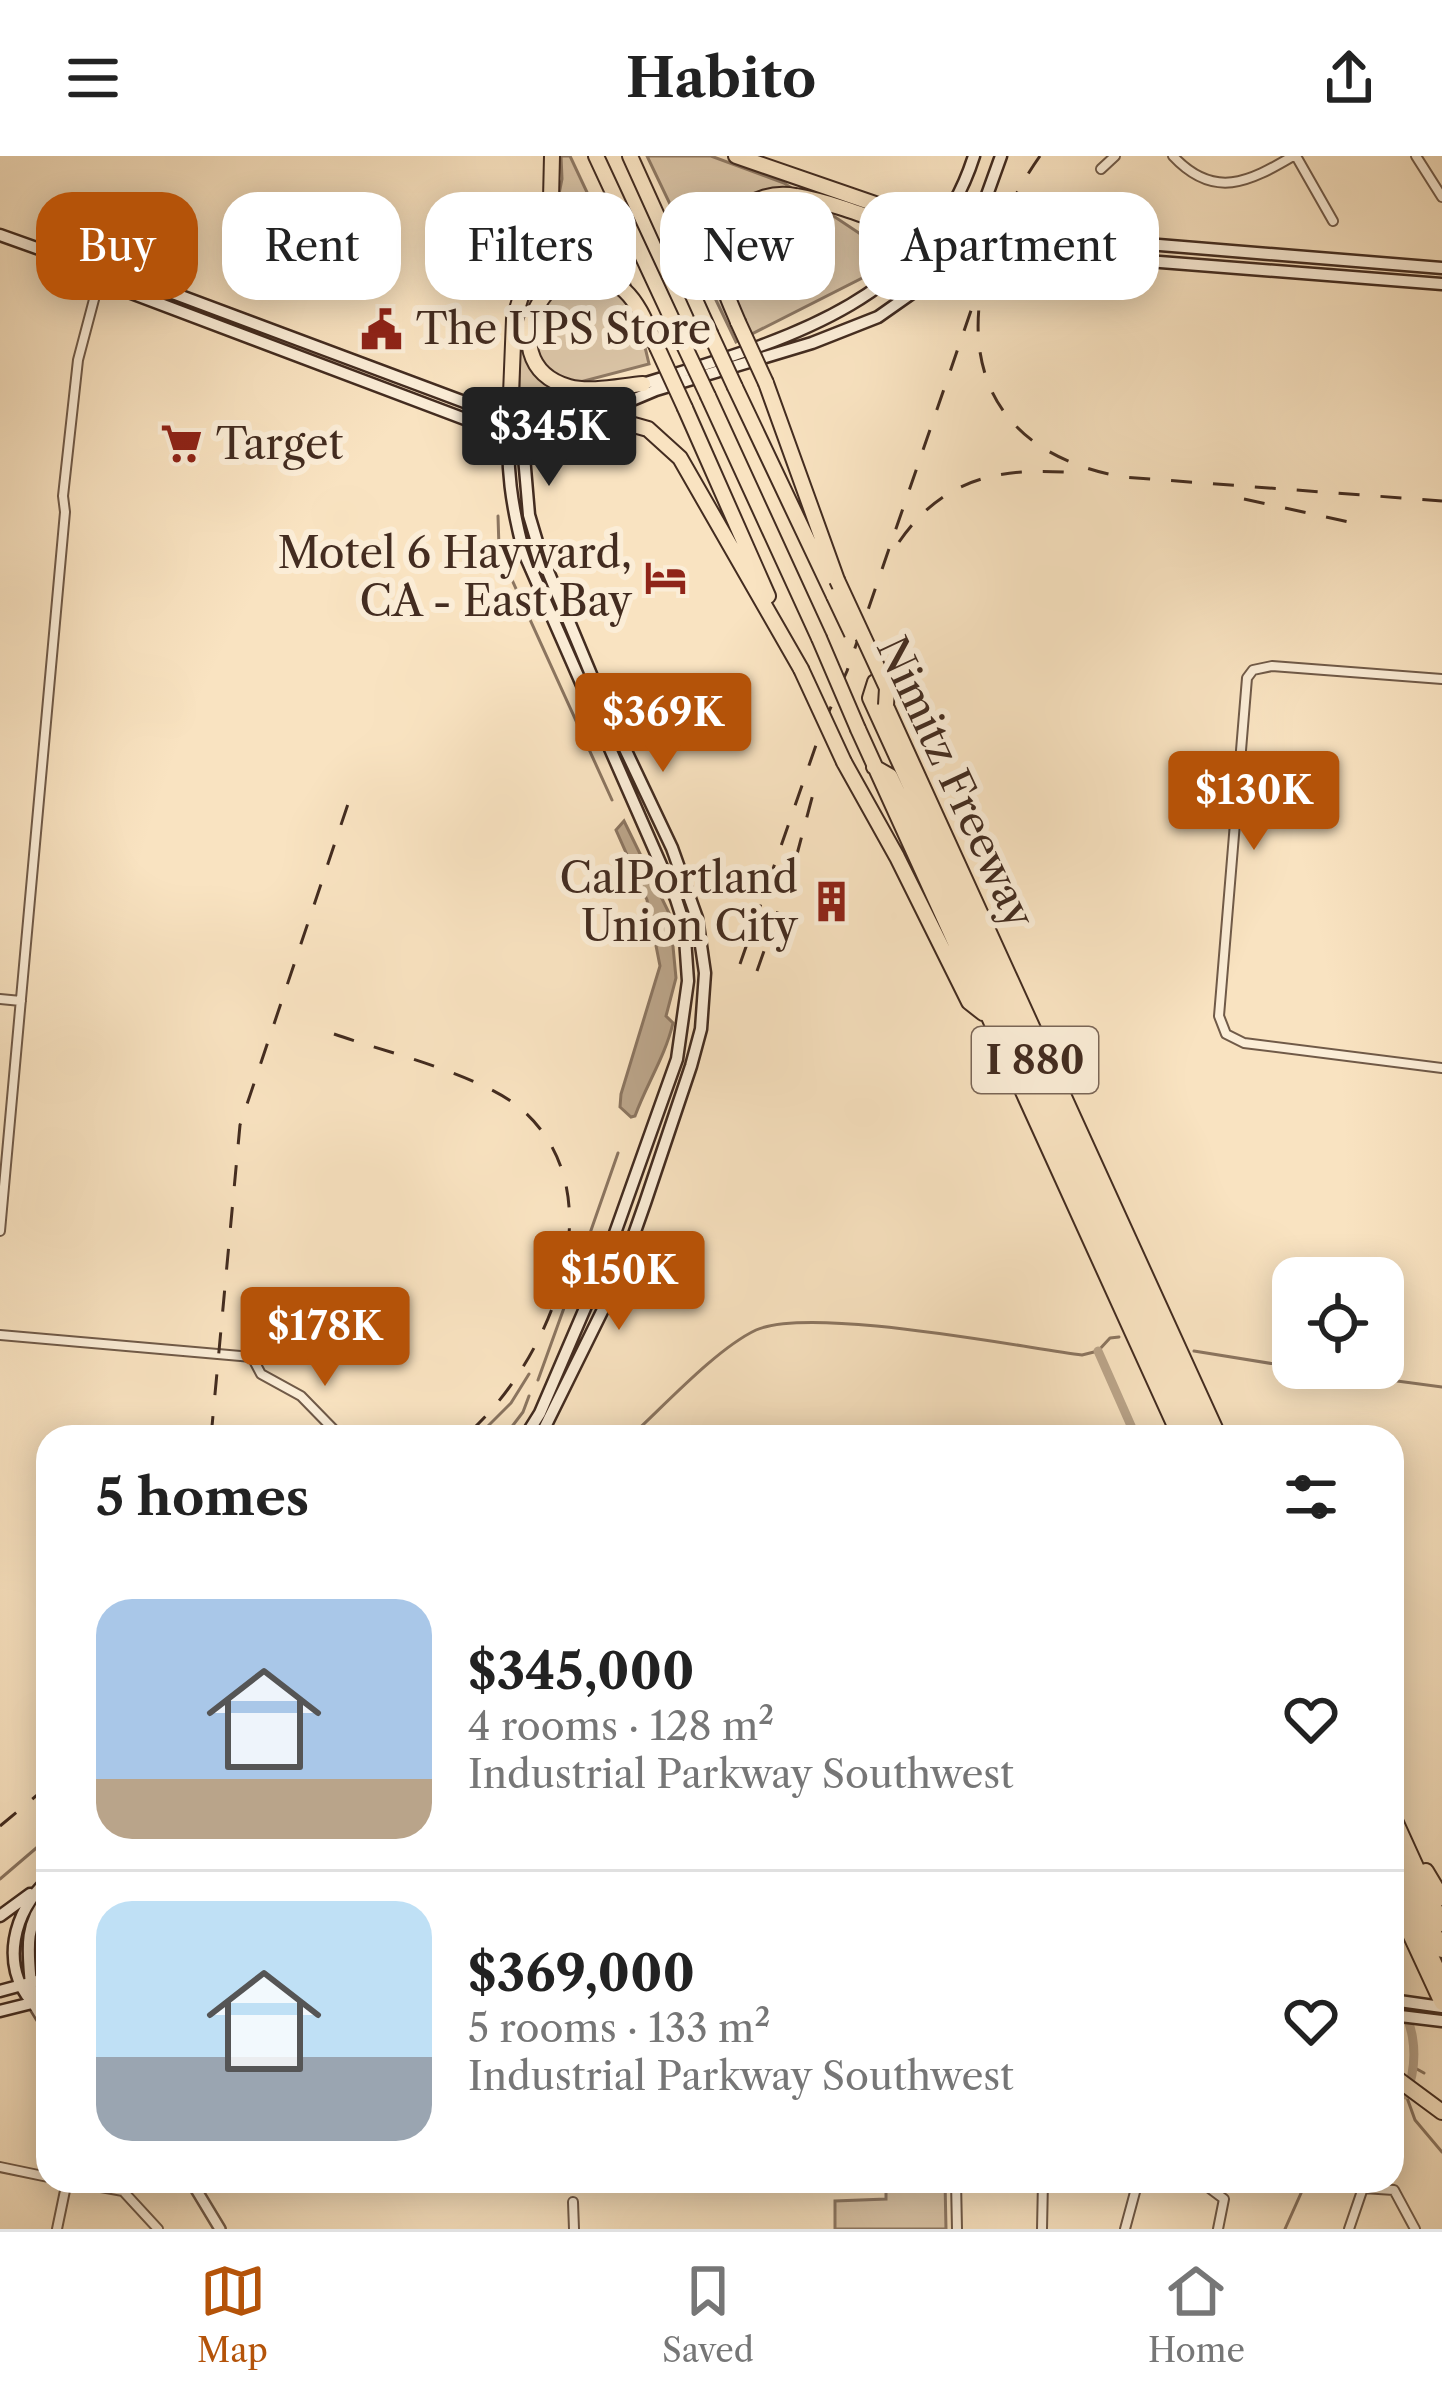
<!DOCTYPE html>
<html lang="en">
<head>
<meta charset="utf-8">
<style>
	:root { --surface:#fff; --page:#f6f6f6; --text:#222; --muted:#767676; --line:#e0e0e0; --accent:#b45309 }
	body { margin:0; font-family:"Libre Caslon Text",serif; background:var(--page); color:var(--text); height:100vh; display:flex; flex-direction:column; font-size:45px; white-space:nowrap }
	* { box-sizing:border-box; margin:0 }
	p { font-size:39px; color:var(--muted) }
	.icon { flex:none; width:66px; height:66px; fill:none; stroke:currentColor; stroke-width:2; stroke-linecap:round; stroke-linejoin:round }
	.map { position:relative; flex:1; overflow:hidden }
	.drawer { position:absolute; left:36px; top:1269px; width:1368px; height:768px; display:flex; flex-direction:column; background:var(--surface); border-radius:36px; box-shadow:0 6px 30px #0003 }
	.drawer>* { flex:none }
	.top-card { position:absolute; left:36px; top:36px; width:1371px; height:108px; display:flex; gap:24px }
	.controls { position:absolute; left:1272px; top:1101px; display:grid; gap:24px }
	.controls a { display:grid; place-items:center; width:132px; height:132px; border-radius:24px; background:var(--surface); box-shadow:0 6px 30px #0003; font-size:60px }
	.price { position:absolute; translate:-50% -102px; padding:0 27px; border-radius:12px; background:var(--accent); color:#fff; font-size:39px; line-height:78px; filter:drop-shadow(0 3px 6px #0008) }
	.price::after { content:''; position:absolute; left:50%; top:72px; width:36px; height:27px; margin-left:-18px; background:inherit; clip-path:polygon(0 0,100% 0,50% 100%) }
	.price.selected { background:#222; color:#fff }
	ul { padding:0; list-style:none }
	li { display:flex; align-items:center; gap:36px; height:300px; padding:0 60px }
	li+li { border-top:3px solid var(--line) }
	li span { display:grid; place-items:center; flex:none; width:336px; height:240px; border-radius:36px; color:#555 }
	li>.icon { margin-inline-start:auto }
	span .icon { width:144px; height:144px; fill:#fffc; stroke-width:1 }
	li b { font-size:51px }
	h2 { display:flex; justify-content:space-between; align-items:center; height:144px; padding:0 60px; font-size:51px }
	.tag { padding:0 42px; border-radius:36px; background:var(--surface); box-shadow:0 6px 30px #0003; font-size:42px; line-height:108px }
	.tag.selected { background:var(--accent); color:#fff }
	header { display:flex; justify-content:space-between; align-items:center; height:156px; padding:0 60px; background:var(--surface); font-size:54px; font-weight:700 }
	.menu { display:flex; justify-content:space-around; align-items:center; height:168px; border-top:3px solid var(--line); background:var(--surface); font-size:33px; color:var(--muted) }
	.menu a { display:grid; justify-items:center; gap:6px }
	.menu .selected { color:var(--accent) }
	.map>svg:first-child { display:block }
	.green { fill:#dac4a6; stroke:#8e7863; stroke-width:3 }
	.water { fill:#bba58a; stroke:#8b7560; stroke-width:3 }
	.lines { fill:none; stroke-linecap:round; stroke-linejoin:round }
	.stream { stroke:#8b7560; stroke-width:3 }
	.canal { stroke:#bba58a; stroke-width:9 }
	.minor-casing { stroke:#705a48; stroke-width:12 }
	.tertiary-casing { stroke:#705a48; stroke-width:14 }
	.secondary-casing { stroke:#432c20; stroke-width:15 }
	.motorway-casing { stroke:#432c20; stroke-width:18 }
	.minor { stroke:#fbedd7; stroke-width:8 }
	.tertiary { stroke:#fbedd7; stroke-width:9 }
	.secondary { stroke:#fbedd7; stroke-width:10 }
	.motorway { stroke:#f9e3c1; stroke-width:14 }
	.rail { stroke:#432c20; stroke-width:3; stroke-dasharray:21 21; stroke-linecap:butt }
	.motorway-bridge-casing { stroke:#432c20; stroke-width:18; stroke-linecap:butt }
	.motorway-bridge { stroke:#f9e3c1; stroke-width:14 }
	.labels { text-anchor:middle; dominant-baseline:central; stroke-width:12; stroke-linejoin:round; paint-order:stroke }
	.shield { fill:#fbedd7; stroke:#7a6657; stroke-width:3 }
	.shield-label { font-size:39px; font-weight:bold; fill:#432c20 }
	.poi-label { font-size:42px; fill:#432c20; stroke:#fbedd7; text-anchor:start }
	.street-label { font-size:42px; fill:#432c20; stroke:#fbedd7 }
</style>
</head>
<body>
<header><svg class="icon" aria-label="menu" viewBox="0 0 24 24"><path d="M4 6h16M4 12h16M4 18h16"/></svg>Habito<svg class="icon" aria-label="share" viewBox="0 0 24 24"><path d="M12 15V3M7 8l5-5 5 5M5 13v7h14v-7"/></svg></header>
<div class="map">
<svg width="1442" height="2073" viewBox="0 0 1442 2073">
	<rect width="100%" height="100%" fill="#f9e3c1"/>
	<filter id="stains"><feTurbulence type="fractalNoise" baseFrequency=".00167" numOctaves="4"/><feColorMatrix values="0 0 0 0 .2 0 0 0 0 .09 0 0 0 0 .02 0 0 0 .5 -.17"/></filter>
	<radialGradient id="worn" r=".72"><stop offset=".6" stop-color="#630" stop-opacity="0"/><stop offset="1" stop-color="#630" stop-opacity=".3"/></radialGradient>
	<!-- green -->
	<path class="green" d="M 561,0 L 570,0 L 630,128 L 649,208 L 519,242 L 520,164 L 546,104 L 562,23 Z
		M 647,0 L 711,0 L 784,27 L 889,97 L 872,117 L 736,186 Z
		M 886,2025 L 945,2025 L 946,2073 L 835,2073 L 835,2045 L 886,2043 Z"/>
	<!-- water -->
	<path class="water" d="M 624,665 L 670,759 L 676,822 L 666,860 L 673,867 C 665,901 647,927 635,960 L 631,961 L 620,951 L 621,938 L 660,810 L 647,744 L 616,674 Z"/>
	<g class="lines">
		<!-- stream -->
		<path class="stream" d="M 498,360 L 499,392
			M 508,415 L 612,644
			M 589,1080 L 618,997
			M 1194,1195 L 1293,1211
			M 1300,1212 L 1442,1231
			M 538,1224 L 586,1091
			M 477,1281 L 511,1247 L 529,1218
			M 504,1281 L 523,1256 L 529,1240
			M 630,1281 C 664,1250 716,1193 756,1174 C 810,1150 1014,1190 1082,1199 L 1098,1195 L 1110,1182 L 1119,1181
			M 0,1723 L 48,1682
			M 1415,1912 L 1424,1917
			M 1392,1950 L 1406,1939 L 1415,1964 L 1442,1996
			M 1285,2073 L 1306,2026"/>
		<!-- canal -->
		<path class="canal" d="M 1098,1195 L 1136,1281
			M 1392,1827 C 1412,1864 1422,1898 1406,1939"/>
		<defs>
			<path id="minor" d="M 1173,0 C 1214,44 1249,26 1293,0
				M 1296,0 L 1333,65
				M 1416,0 L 1442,41
				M 1101,13 L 1115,0
				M 1442,523 L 1272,510 L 1253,514 L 1247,522 L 1219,860 L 1226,878 L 1244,887 L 1442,912
				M 0,843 L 21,845
				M 0,1075 L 65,356 L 63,340 L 78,204 L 101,117
				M 0,1179 L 252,1201 L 261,1218 L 301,1240 L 341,1281
				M 0,2011 L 48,2021
				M 68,2025 L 123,2035 L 158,2073
				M 956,2025 L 957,2073
				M 1200,2025 L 1224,2043 L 1218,2073
				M 1343,2025 L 1363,2032 L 1394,2034 L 1415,2073
				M 573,2046 L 574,2073
				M 57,2073 L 67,2025
				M 1042,2073 L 1043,2025
				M 1125,2073 L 1138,2025
				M 1349,2073 L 1363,2032"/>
			<path id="tertiary" d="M 32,1846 L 48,1872
				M 191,2025 L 220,2073"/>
			<path id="secondary" d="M 943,67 L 1000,76 L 1442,112
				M 0,79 L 101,115 L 114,115 L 510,263 L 527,262 L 613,237
				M 932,83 L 993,93 L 1442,128
				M 101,115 L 110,129 L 486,271 L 522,277 L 580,266 L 656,234 L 812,187 L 878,161 L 915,135 L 956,89 L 987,39 L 1001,0
				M 636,230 C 771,188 926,151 974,0
				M 510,263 C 505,309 512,352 524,397 L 676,743 L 684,768 L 688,825 L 677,903 L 604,1108 L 540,1257 L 525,1281
				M 522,277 L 529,359 L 540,396 L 600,540 L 672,692 L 697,762 L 705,817 L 701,873 L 691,910 L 645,1047 L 619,1121 L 540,1281
				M 0,1760 L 30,1738
				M 0,1835 L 48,1822
				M 1392,1844 L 1442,1851
				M 32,1846 C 0,1810 13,1755 48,1724
				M 32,1846 C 31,1807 19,1773 48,1741
				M 0,1855 L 48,1843
				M 1392,1859 L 1442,1865"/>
			<path id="motorway" d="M 596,0 L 683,187
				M 630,0 L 710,177
				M 736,0 L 913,61 L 943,67
				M 882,129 L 898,102 L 892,71
				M 738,166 C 731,149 722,131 720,113 C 714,69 752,31 796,40 C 841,48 887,69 932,83
				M 766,227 L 837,424
				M 643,228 C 620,230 591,237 569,231 C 481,206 556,69 625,135 C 640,149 648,172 657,191
				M 735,231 L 834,440
				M 708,240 L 819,482
				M 685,252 L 768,440
				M 510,263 L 514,163 L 551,43 L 552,0
				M 580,266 L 623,266 L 648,273 L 680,302 L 801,513
				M 875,526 L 1219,1281
				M 875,526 L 870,542 L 1208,1281
				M 858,573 L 1180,1281
				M 844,606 L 897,701 L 969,846 L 983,857
				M 874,611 L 890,620 L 899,639 L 1193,1281
				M 1392,1658 L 1442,1768
				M 1392,1685 L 1442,1794
				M 1392,1715 L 1442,1824
				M 1426,1715 L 1442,1742
				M 1392,1739 L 1442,1847
				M 1392,1919 L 1442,1956"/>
		</defs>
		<!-- minor casing -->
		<use href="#minor" class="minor-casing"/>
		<!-- tertiary casing -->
		<use href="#tertiary" class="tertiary-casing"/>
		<!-- secondary casing -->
		<use href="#secondary" class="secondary-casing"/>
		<!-- motorway casing -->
		<use href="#motorway" class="motorway-casing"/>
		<!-- minor -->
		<use href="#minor" class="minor"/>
		<!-- tertiary -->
		<use href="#tertiary" class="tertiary"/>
		<!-- secondary -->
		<use href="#secondary" class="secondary"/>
		<!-- motorway -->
		<use href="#motorway" class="motorway"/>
		<!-- rail -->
		<path class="rail" d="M 1040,0 C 952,125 940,288 1123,321 L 1442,345
			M 1244,343 L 1349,366
			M 899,386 C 945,319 1004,311 1078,317
			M 796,702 L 813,638
			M 740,808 L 823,569 L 847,515 L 986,111
			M 757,815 L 787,729
			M 334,878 C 385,896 479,918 520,952 C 622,1038 548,1210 464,1281
			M 211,1281 L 240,969 L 349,645
			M 0,1670 L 48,1630"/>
		<defs>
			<path id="motorway-bridge" d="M 738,166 L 766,227
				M 710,177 L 735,231
				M 683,187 L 708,240
				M 657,191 L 685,252
				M 837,424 L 887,532 L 886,549
				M 834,440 L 852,478
				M 819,482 L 858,573
				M 801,513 L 844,606"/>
		</defs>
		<!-- motorway-bridge casing -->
		<use href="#motorway-bridge" class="motorway-bridge-casing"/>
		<!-- motorway-bridge -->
		<use href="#motorway-bridge" class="motorway-bridge"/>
	</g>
	<!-- icons -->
	<defs>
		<symbol id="civic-bare" viewBox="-9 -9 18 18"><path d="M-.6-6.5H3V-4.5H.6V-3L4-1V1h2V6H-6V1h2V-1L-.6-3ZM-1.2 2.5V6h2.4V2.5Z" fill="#8f2418" stroke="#fbedd7" stroke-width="2.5" paint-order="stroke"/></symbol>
		<symbol id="supermarket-bare" viewBox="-9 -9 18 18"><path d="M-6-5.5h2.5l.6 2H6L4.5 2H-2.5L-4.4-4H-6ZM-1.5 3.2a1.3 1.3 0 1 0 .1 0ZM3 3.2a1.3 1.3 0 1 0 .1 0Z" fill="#8f2418" stroke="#fbedd7" stroke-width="2.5" paint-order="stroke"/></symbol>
		<symbol id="hotel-bare" viewBox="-9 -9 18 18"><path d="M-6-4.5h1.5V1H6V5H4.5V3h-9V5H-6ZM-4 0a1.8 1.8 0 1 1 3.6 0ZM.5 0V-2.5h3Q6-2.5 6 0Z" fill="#8f2418" stroke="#fbedd7" stroke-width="2.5" paint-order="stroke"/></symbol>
		<symbol id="building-bare" viewBox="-9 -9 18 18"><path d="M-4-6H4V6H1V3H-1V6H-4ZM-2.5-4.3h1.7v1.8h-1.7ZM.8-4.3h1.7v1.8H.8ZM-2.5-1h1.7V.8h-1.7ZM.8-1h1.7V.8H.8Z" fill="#8f2418" stroke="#fbedd7" stroke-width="2.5" paint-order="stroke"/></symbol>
	</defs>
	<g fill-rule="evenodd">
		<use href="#civic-bare" x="352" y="144" width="59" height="59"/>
		<use href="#supermarket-bare" x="152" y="258" width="59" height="59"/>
		<use href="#hotel-bare" x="636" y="392" width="59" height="59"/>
		<use href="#building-bare" x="802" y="716" width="59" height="59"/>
	</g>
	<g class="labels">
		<!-- shield labels -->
		<rect class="shield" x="972" y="871" width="126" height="66" rx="9"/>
		<g class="shield-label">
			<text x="1035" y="904">I 880</text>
		</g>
		<!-- poi labels -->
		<g class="poi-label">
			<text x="416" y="173">The UPS Store</text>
			<text x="216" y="288">Target</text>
			<text x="632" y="397" text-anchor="end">Motel 6 Hayward,<tspan x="632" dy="48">CA - East Bay</tspan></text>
			<text x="798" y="722" text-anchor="end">CalPortland<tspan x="798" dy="48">Union City</tspan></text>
		</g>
		<!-- street labels -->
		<g class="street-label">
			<text transform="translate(956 626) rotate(65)">Nimitz Freeway</text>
		</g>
	</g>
	<rect width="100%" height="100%" filter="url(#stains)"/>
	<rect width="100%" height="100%" fill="url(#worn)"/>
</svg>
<div class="controls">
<a><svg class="icon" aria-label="locate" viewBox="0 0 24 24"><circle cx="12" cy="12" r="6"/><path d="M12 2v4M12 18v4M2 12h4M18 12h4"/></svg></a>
</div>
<b class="price selected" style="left:549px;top:333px">$345K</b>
<b class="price" style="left:663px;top:619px">$369K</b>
<b class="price" style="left:1254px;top:697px">$130K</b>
<b class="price" style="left:619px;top:1177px">$150K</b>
<b class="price" style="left:325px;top:1233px">$178K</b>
<div class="top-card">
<a class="tag selected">Buy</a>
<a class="tag">Rent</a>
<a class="tag">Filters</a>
<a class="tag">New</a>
<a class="tag">Apartment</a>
</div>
<section class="drawer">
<h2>5 homes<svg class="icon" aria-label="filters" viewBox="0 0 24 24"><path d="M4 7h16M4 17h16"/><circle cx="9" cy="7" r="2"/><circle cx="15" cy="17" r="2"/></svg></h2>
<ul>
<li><span style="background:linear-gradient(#a9c7e8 75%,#b9a48a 0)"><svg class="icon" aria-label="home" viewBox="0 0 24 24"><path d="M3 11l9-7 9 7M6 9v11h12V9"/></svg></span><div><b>$345,000</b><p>4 rooms · 128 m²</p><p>Industrial Parkway Southwest</p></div><svg class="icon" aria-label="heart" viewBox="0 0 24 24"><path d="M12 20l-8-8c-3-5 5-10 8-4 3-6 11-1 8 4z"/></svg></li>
<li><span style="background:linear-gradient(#bfe0f5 65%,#9aa5b1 0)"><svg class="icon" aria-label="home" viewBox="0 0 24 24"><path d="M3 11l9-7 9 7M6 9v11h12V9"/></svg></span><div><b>$369,000</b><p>5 rooms · 133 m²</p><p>Industrial Parkway Southwest</p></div><svg class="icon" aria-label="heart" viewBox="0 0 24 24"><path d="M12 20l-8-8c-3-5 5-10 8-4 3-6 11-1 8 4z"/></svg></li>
</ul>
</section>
</div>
<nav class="menu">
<a class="selected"><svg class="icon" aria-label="map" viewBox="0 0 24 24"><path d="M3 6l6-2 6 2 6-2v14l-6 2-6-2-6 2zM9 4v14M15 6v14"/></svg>Map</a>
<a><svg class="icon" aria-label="saved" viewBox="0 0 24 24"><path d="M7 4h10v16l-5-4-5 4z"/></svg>Saved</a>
<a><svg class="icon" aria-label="home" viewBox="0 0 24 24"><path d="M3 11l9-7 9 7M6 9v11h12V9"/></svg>Home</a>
</nav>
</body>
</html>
